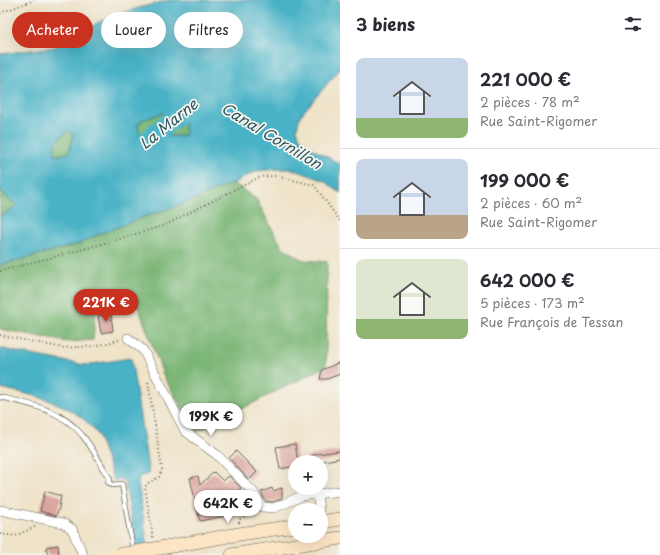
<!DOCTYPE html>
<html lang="fr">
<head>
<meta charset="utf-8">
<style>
	:root { --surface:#fff; --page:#f7f7f7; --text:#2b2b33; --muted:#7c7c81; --line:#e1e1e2; --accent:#c8321e }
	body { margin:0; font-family:"Playpen Sans",sans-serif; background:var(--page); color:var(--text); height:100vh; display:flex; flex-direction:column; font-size:15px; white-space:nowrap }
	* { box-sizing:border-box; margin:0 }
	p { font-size:13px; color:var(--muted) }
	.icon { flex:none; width:22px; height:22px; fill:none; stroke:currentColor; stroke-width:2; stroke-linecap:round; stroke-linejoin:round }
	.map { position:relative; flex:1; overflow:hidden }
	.details { display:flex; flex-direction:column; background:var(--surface); width:320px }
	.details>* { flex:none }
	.hud { position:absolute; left:12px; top:12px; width:268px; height:36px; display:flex; gap:8px }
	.buttons { position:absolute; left:288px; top:455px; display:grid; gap:8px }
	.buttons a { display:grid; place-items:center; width:40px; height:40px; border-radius:50%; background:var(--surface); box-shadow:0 4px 16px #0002; font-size:20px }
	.price { position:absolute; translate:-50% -34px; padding:0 9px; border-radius:14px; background:#fff; color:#222; font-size:13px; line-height:26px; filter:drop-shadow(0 1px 2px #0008) }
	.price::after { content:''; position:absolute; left:50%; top:24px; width:12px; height:9px; margin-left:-6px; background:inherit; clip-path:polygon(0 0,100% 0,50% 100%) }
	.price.selected { background:var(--accent); color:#fff }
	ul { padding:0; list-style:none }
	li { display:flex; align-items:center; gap:12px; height:100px; padding:0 16px }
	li+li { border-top:1px solid var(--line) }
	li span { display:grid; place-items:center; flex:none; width:112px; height:80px; border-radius:8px; color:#555 }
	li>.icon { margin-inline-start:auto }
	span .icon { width:48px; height:48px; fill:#fffc; stroke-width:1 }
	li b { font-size:17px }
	h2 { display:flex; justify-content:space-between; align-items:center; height:48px; padding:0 16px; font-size:17px }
	.chip { padding:0 14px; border-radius:18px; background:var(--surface); box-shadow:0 4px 16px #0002; font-size:14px; line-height:36px }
	.chip.selected { background:var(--accent); color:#fff }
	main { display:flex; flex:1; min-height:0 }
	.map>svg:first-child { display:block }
	.forest { fill:#7ab675; stroke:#4b6948 }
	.water { fill:#48b2c6; stroke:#326771; fill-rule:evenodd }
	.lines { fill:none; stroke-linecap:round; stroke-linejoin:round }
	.river { stroke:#48b2c6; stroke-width:20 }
	.building { fill:#daa29c }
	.lane-casing { stroke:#666258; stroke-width:6 }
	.street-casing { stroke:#666258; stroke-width:10 }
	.secondary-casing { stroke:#666258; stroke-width:14 }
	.path { stroke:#666258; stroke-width:2; stroke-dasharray:1 3; stroke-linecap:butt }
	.lane { stroke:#fff; stroke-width:4.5 }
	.street { stroke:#fff; stroke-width:9 }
	.secondary { stroke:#fce5c4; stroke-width:13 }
	.secondary-bridge-casing { stroke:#666258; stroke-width:14; stroke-linecap:butt }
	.secondary-bridge { stroke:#fce5c4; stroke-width:13 }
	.labels { text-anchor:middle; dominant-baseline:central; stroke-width:3.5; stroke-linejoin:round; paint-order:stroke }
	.water-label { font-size:15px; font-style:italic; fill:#2e5860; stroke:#f6f6f2 }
</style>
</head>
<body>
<main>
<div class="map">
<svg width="340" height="555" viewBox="0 0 340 555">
	<rect width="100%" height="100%" fill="#f6f6f2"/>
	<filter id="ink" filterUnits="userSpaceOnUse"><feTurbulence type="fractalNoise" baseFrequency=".025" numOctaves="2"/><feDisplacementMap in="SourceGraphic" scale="8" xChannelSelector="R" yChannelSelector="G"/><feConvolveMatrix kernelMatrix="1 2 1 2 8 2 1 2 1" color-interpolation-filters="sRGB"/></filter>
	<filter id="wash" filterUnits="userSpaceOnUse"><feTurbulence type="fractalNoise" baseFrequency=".012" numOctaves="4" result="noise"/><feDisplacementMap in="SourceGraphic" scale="16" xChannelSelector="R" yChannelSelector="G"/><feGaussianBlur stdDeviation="0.9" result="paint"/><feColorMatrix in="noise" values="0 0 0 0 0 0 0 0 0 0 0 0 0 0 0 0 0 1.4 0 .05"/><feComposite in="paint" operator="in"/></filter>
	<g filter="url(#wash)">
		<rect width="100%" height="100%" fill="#efe3c8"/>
		<!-- forest -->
		<path class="forest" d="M 163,113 L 181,116 L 184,123 L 185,135 C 175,137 172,136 162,135 C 153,134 148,137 139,134 L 138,125 L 142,120 Z
			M 68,131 L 73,132 L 72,143 L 68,153 L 61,155 L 55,155 C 53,142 58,138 68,131 Z
			M 233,183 L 256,199 L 282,247 L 303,260 L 327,262 L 326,366 L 196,432 L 164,377 L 139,309 L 131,298 L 113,294 L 104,298 L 95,315 L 93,340 L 68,342 L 0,329 L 0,265 L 79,244 L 95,236 L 146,216 L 177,206 Z
			M 0,189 L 8,199 L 17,205 L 0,217 Z"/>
		<!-- water -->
		<path class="water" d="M 169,0 L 340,0 L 340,69 L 300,116 L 297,128 L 299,136 L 302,141 L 308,146 L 340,164 L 340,193 L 325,181 L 292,169 L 278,169 L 257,171 L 233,183 L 177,206 L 146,216 L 95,236 L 79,244 L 0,265 L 0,217 L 17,205 L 8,199 L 0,189 L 0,54 L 54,47 L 101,21 L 135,9 ZM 163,113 L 181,116 L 184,123 L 185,135 C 175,137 172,136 162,135 C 153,134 148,137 139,134 L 138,125 L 142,120 ZM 68,131 L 73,133 L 72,143 L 68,153 L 61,155 L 55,155 L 54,146 L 60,137 Z
			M 0,348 L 21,353 L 85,365 L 131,358 L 149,474 L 140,476 L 138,482 L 149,555 L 137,555 L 125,483 L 121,479 L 114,481 L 98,435 C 76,403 36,396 0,388 Z"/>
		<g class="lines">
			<!-- river -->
			<path class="river" d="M 131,153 L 199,98"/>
		</g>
		<g id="blocks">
			<!-- building -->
			<path class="building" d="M 111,314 L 113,331 L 101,333 L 98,316 Z
				M 340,362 L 340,374 L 327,379 L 320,379 L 322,370 Z
				M 295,444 L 298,461 L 316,454 L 340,451 L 340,458 L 319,462 L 295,462 L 295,466 L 280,469 L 276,447 Z
				M 236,451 L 257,472 L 249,480 L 229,458 Z
				M 214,472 L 223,481 L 229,476 L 241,488 L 217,510 L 244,500 L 226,516 L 200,521 L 190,478 L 198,476 L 200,485 Z
				M 272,488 L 273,491 L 282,488 L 282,498 L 273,502 L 266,501 L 261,492 Z
				M 45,491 L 61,496 L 59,508 L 56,516 L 40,511 Z
				M 58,545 L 59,555 L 48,555 L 46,547 Z"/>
		</g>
	</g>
	<g filter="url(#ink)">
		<use href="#blocks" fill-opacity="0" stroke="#666258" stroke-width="1"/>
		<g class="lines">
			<defs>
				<path id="lane" d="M 0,397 C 30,404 62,410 82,435 C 93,448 100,463 109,477 L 110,480 L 108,482 L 112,485 L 122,484 L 133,551"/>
				<path id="street" d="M 128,338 L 143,350 L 185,431 L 217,455 L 254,493 L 262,507 L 274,508 L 302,496 L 317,494
					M 0,510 L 63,523 L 72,529 L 83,555
					M 319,510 L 317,494 L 340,491"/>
				<path id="secondary" d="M 321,522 L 340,519
					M 166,547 L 239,534 L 295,526
					M 232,555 L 340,538"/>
			</defs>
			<!-- lane casing -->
			<use href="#lane" class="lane-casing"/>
			<!-- street casing -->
			<use href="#street" class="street-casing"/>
			<!-- secondary casing -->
			<use href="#secondary" class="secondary-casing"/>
			<!-- path -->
			<path class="path" d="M 0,13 L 34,0
				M 0,271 L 88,248 L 163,226 L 260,177 L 276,176 L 314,185 L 340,221
				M 0,335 L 63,348 L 96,346 L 119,340
				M 148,382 L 162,469 L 159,477 L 148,483 L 145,487 L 153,538
				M 239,523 L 240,519 L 253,512
				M 0,534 L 15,536 L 35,527"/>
			<!-- lane -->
			<use href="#lane" class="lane"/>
			<!-- street -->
			<use href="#street" class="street"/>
			<!-- secondary -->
			<use href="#secondary" class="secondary"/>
			<defs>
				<path id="secondary-bridge" d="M 118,555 L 166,547"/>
			</defs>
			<!-- secondary-bridge casing -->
			<use href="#secondary-bridge" class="secondary-bridge-casing"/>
			<!-- secondary-bridge -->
			<use href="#secondary-bridge" class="secondary-bridge"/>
		</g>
	</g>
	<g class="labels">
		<!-- water labels -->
		<g class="water-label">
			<text transform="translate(168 123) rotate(-39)">La Marne</text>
			<text transform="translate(272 135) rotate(31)">Canal Cornillon</text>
		</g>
	</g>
</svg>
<div class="buttons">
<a>+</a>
<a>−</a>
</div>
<b class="price selected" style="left:106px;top:323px">221K €</b>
<b class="price" style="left:211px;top:437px">199K €</b>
<b class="price" style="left:228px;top:524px">642K €</b>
<div class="hud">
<a class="chip selected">Acheter</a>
<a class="chip">Louer</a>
<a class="chip">Filtres</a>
</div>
</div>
<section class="details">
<h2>3 biens<svg class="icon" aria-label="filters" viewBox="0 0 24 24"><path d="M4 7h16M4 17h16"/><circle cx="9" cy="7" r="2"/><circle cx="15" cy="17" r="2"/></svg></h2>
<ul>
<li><span style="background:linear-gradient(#c9d6e8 75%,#8fb573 0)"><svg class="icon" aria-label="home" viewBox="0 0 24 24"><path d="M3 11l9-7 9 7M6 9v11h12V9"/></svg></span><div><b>221 000 €</b><p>2 pièces · 78 m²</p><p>Rue Saint-Rigomer</p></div></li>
<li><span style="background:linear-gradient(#c9d6e8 70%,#b9a48a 0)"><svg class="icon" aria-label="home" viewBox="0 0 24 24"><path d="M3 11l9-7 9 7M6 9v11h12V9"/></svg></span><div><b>199 000 €</b><p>2 pièces · 60 m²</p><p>Rue Saint-Rigomer</p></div></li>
<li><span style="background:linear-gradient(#dfe7d0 75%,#8fb573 0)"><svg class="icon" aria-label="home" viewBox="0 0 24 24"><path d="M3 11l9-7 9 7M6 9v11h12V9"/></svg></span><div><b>642 000 €</b><p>5 pièces · 173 m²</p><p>Rue François de Tessan</p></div></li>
</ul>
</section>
</main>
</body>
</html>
